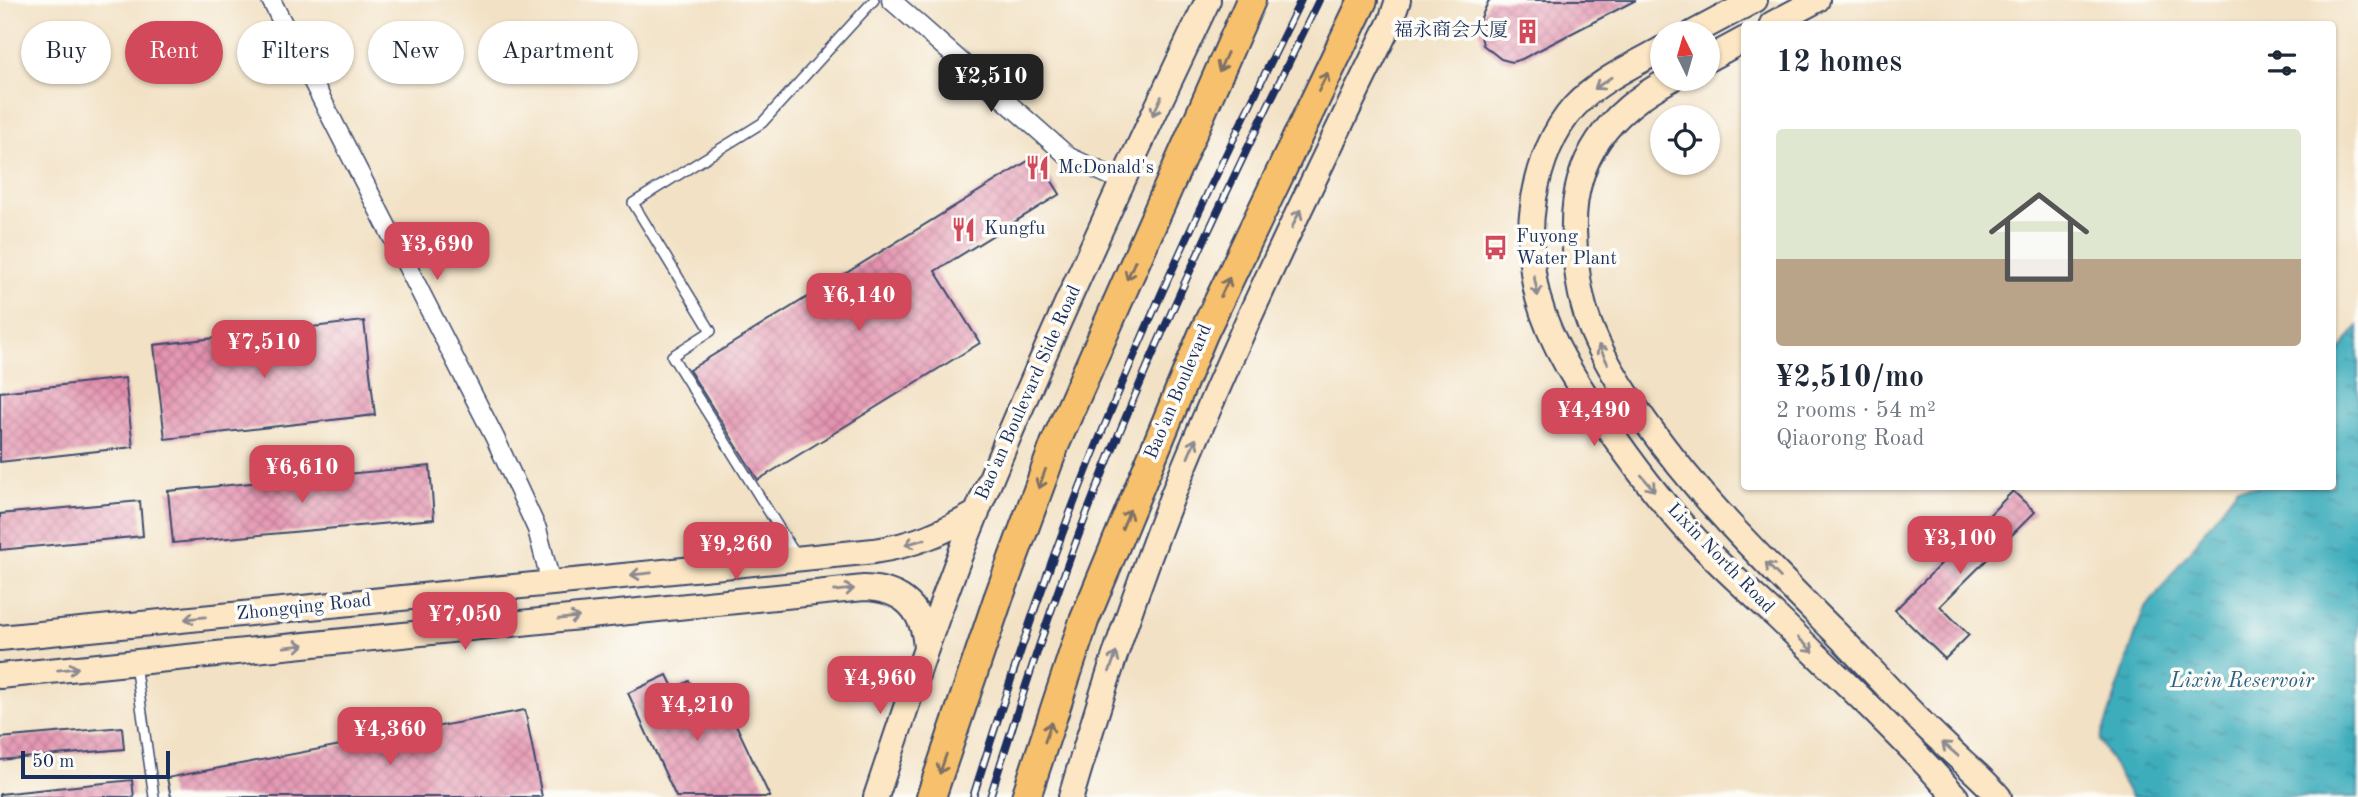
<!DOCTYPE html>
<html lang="en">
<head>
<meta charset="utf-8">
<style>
	:root { --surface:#fff; --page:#f2f2f3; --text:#1f2937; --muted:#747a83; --accent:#d1495b }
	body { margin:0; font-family:"Old Standard TT","Noto Serif SC",serif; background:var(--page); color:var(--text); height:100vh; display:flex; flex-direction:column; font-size:26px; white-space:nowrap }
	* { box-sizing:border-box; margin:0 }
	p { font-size:23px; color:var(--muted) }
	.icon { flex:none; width:38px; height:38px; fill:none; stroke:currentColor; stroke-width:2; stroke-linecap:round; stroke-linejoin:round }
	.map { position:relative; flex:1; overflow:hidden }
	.details { position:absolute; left:1741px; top:21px; width:595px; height:469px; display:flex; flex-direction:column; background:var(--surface); border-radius:7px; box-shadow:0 2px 5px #0004 }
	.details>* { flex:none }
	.guide { position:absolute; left:21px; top:21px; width:665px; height:63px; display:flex; gap:14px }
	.needle { width:46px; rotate:355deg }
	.buttons { position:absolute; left:1650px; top:21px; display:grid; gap:14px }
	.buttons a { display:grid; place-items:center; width:70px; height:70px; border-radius:50%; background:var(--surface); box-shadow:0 2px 5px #0004; font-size:35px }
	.scale { position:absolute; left:21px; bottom:18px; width:149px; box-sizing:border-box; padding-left:7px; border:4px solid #1b2f5e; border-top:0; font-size:19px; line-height:24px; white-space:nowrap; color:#1b2f5e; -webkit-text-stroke:5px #fdfcf7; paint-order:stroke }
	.price { position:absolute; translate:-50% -60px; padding:0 16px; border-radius:14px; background:var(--accent); color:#fff; font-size:23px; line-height:46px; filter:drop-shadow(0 2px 4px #0008) }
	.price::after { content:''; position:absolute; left:50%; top:42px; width:21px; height:16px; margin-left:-10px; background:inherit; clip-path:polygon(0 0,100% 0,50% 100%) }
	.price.on { background:#222; color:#fff }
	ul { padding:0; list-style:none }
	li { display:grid; align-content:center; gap:14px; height:371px; padding:0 35px }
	li span { display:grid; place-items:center; height:217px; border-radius:7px; color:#555 }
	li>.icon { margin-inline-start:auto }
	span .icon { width:126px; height:126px; fill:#fffc; stroke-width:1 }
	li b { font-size:30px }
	h2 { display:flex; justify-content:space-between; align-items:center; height:84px; padding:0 35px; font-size:30px }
	.tag { padding:0 24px; border-radius:32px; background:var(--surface); box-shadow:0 2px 5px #0004; font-size:24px; line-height:63px }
	.tag.on { background:var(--accent); color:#fff }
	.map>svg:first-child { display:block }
	.water { fill:url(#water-ripples); stroke:#2c6e8d; stroke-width:2 }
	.building { fill:url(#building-cross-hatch) }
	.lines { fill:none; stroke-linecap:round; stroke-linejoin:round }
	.lane-casing { stroke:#3b4a6d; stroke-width:12 }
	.street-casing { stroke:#3b4a6d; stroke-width:21 }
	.secondary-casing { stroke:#3b4a6d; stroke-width:28 }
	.primary-casing { stroke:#3b4a6d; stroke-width:32 }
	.lane { stroke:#fff; stroke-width:9 }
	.street { stroke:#fff; stroke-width:18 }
	.secondary { stroke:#fce6c4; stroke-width:24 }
	.primary { stroke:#f7c06c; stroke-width:28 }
	.rail-casing { stroke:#1b2f5e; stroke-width:8 }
	.rail { stroke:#fdfcf7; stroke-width:5; stroke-dasharray:16; stroke-linecap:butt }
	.oneway { stroke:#7e7064 }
	.oneway2 { stroke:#8c8a91 }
	.labels { text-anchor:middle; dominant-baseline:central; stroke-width:7; stroke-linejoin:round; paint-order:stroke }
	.poi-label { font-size:19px; fill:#1b2f5e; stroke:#fdfcf7; text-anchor:start }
	.street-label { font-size:19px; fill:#1b2f5e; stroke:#fdfcf7 }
	.water-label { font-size:21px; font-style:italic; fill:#296184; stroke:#fdfcf7 }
</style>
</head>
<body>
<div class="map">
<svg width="2358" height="797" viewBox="0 0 2358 797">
	<defs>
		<pattern id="water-ripples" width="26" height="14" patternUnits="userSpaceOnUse" patternTransform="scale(1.75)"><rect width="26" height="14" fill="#3eadbc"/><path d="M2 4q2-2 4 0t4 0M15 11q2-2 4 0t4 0" fill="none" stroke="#338d9c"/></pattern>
		<pattern id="building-cross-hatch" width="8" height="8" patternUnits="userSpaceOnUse" patternTransform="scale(1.75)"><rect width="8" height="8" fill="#e490ad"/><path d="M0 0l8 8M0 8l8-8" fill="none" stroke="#b87690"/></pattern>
	</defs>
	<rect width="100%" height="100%" fill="#fdfcf7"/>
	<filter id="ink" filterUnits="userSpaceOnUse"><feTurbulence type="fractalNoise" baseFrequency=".0143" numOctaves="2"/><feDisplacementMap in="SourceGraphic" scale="14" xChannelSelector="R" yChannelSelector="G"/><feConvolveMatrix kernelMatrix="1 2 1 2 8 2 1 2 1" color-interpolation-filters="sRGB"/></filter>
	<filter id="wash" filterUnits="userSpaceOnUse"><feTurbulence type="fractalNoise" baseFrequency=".00686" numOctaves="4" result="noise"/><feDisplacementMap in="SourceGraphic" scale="28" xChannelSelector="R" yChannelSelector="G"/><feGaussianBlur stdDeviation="1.57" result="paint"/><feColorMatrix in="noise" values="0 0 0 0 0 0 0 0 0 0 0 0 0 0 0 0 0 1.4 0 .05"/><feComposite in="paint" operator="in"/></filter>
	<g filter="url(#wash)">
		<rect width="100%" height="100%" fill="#f2e1c4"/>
		<!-- water -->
		<path class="water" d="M 2358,326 L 2358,797 L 2131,797 L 2100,741 L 2143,612 L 2238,487 L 2333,486 L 2333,360 Z"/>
		<g id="blocks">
			<!-- building -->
			<path class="building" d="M 1489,0 L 1636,0 L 1522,59 L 1512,62 L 1501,59 L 1483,45 L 1478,24 Z
				M 1036,156 L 1060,194 L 935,271 L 980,343 L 758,480 L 689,370 Z
				M 364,321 L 375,415 L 165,439 L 154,345 Z
				M 125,378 L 133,447 L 0,462 L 0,392 Z
				M 430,466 L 434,519 L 173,543 L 168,491 Z
				M 2013,491 L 2035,512 L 1940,606 L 1969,635 L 1945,659 L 1895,610 Z
				M 140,501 L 143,536 L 0,550 L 0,514 Z
				M 667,675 L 674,689 L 689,681 L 705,706 L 723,697 L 770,797 L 676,797 L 628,693 Z
				M 525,710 L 542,797 L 171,797 L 167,778 Z
				M 122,727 L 124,749 L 0,760 L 0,738 Z
				M 132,780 L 134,797 L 0,797 L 0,794 Z"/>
		</g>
	</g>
	<g filter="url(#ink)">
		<use href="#blocks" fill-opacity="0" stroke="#3b4a6d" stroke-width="2"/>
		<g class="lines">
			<defs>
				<path id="lane" d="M 797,557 L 672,356 L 711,331 L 633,203 L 762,123 L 874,0
					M 135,664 L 154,797"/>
				<path id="street" d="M 271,0 L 495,438 L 537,529 L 551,583
					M 891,0 L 1069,157 L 1122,181"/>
				<path id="secondary" d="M 1772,24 L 1817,0
					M 1693,33 L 1755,0
					M 1662,49 C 1632,66 1598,81 1574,107 C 1552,132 1540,165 1534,198 C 1529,230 1530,266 1538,298 C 1551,345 1580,389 1608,428 C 1637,470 1668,511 1704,548 C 1727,572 1752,594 1777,617 C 1838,676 1900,734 1956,797
					M 1708,59 L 1745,39
					M 1671,79 C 1610,111 1572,158 1574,230 C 1575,265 1579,301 1593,333 C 1607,366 1627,395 1647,424 C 1702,500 1765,562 1831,628 C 1868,665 1903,706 1942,742 C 1961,761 1981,776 1999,797
					M 0,638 L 874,551 C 914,545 942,533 977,513
					M 0,676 L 864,588 C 903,589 924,609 926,649
					M 876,797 C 908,702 939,605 977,512 C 1048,339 1127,169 1208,0
					M 1071,797 C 1103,687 1139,578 1182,472 C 1245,319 1318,170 1391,21 L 1398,0"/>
				<path id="primary" d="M 931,797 L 998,599 L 1055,444 L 1251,0
					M 1026,797 L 1084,621 L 1203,334 L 1363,0"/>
			</defs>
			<!-- lane casing -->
			<use href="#lane" class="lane-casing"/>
			<!-- street casing -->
			<use href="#street" class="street-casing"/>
			<!-- secondary casing -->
			<use href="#secondary" class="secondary-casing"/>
			<!-- primary casing -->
			<use href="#primary" class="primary-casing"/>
			<!-- lane -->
			<use href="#lane" class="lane"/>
			<!-- street -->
			<use href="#street" class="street"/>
			<!-- secondary -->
			<use href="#secondary" class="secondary"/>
			<!-- primary -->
			<use href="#primary" class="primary"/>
			<defs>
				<path id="rail" d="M 973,797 C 1002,705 1032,612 1067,521 C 1134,343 1217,171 1301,0
					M 990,797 C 1019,706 1048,615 1082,526 C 1151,346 1235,173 1319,0"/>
			</defs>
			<!-- rail casing -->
			<use href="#rail" class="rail-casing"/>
			<!-- rail -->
			<use href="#rail" class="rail"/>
		</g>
		<!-- one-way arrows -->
		<defs><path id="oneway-shaft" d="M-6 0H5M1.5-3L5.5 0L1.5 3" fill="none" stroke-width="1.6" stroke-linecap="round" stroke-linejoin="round" transform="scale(1.75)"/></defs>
		<g class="oneway">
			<use href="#oneway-shaft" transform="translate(1223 62) rotate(114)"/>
			<use href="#oneway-shaft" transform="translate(1323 82) rotate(-64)"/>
			<use href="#oneway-shaft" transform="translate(1131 270) rotate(114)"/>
			<use href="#oneway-shaft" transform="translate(1225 287) rotate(-65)"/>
			<use href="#oneway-shaft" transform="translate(1042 479) rotate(110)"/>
			<use href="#oneway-shaft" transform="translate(1126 519) rotate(-68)"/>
			<use href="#oneway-shaft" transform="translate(1048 732) rotate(-72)"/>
			<use href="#oneway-shaft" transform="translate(943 764) rotate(109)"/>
		</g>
		<g class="oneway2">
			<use href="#oneway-shaft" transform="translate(1603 83) rotate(145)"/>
			<use href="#oneway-shaft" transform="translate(1157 106) rotate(115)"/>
			<use href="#oneway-shaft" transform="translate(1296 219) rotate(-65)"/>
			<use href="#oneway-shaft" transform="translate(1536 286) rotate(79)"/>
			<use href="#oneway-shaft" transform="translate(1603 354) rotate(-116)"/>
			<use href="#oneway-shaft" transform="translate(1192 448) rotate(-67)"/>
			<use href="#oneway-shaft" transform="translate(1648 483) rotate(50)"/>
			<use href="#oneway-shaft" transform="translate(915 542) rotate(164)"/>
			<use href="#oneway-shaft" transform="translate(1773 570) rotate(-135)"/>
			<use href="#oneway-shaft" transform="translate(641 574) rotate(174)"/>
			<use href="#oneway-shaft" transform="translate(844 590) rotate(-6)"/>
			<use href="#oneway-shaft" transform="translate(195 618) rotate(174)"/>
			<use href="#oneway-shaft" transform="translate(569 618) rotate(-6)"/>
			<use href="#oneway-shaft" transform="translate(1806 645) rotate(44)"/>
			<use href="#oneway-shaft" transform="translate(294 646) rotate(-6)"/>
			<use href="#oneway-shaft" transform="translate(1113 662) rotate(-70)"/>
			<use href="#oneway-shaft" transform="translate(68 669) rotate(-6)"/>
			<use href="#oneway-shaft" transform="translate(1950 749) rotate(-139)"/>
		</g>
	</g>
	<!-- icons -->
	<defs>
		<symbol id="building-bare" viewBox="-9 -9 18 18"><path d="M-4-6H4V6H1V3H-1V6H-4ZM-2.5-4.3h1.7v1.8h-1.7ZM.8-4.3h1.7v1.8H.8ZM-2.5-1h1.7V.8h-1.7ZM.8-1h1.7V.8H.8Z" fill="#d1495b" stroke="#fdfcf7" stroke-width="2.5" paint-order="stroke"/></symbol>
		<symbol id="restaurant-bare" viewBox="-9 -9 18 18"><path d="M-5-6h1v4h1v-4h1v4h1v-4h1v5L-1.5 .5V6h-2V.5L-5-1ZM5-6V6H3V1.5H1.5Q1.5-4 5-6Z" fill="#d1495b" stroke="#fdfcf7" stroke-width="2.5" paint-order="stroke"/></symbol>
		<symbol id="bus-bare" viewBox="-9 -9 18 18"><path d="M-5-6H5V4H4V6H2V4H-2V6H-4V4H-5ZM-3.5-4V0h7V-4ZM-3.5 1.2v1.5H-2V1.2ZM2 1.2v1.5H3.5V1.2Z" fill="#d1495b" stroke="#fdfcf7" stroke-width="2.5" paint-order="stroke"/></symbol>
	</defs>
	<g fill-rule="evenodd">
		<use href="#building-bare" x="1510" y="14" width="35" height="35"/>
		<use href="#restaurant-bare" x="1020" y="150" width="35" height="35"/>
		<use href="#restaurant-bare" x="946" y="212" width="35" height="35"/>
		<use href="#bus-bare" x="1478" y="230" width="35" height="35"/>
	</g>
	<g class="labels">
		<!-- poi labels -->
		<g class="poi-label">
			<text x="1508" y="31" text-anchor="end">福永商会大厦</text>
			<text x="1058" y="168">McDonald's</text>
			<text x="984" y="229">Kungfu</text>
			<text x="1516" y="237">Fuyong<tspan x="1516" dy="22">Water Plant</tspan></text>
		</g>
		<!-- street labels -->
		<g class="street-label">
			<text transform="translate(1179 392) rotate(-67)">Bao'an Boulevard</text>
			<text transform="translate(1029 393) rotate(-66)">Bao'an Boulevard Side Road</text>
			<text transform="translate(1720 559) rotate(46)">Lixin North Road</text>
			<text transform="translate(304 608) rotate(-6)">Zhongqing Road</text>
		</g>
		<!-- water labels -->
		<g class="water-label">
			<text x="2242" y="681">Lixin Reservoir</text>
		</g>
	</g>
</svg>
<div class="buttons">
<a><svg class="needle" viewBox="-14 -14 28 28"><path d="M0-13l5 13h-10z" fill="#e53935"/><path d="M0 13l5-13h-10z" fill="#747a83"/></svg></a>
<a><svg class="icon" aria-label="locate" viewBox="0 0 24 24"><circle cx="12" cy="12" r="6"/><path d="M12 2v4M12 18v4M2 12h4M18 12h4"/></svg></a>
</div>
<div class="scale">50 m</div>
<b class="price on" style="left:991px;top:114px">¥2,510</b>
<b class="price" style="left:437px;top:282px">¥3,690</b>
<b class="price" style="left:859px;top:333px">¥6,140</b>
<b class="price" style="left:264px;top:380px">¥7,510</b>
<b class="price" style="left:1594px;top:448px">¥4,490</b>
<b class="price" style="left:302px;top:505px">¥6,610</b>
<b class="price" style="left:1960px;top:576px">¥3,100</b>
<b class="price" style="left:736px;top:582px">¥9,260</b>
<b class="price" style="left:465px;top:652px">¥7,050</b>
<b class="price" style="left:880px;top:716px">¥4,960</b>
<b class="price" style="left:697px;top:743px">¥4,210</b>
<b class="price" style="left:390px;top:767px">¥4,360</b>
<div class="guide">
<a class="tag">Buy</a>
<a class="tag on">Rent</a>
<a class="tag">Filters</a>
<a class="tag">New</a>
<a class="tag">Apartment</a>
</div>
<section class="details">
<h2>12 homes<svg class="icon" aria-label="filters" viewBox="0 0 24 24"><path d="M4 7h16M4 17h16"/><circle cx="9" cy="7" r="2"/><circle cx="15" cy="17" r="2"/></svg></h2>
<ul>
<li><span style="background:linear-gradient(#dfe7d0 60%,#b9a48a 0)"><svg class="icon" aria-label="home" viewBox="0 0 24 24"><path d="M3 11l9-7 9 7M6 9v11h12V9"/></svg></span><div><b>¥2,510/mo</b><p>2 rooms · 54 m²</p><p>Qiaorong Road</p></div></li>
</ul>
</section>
</div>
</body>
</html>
